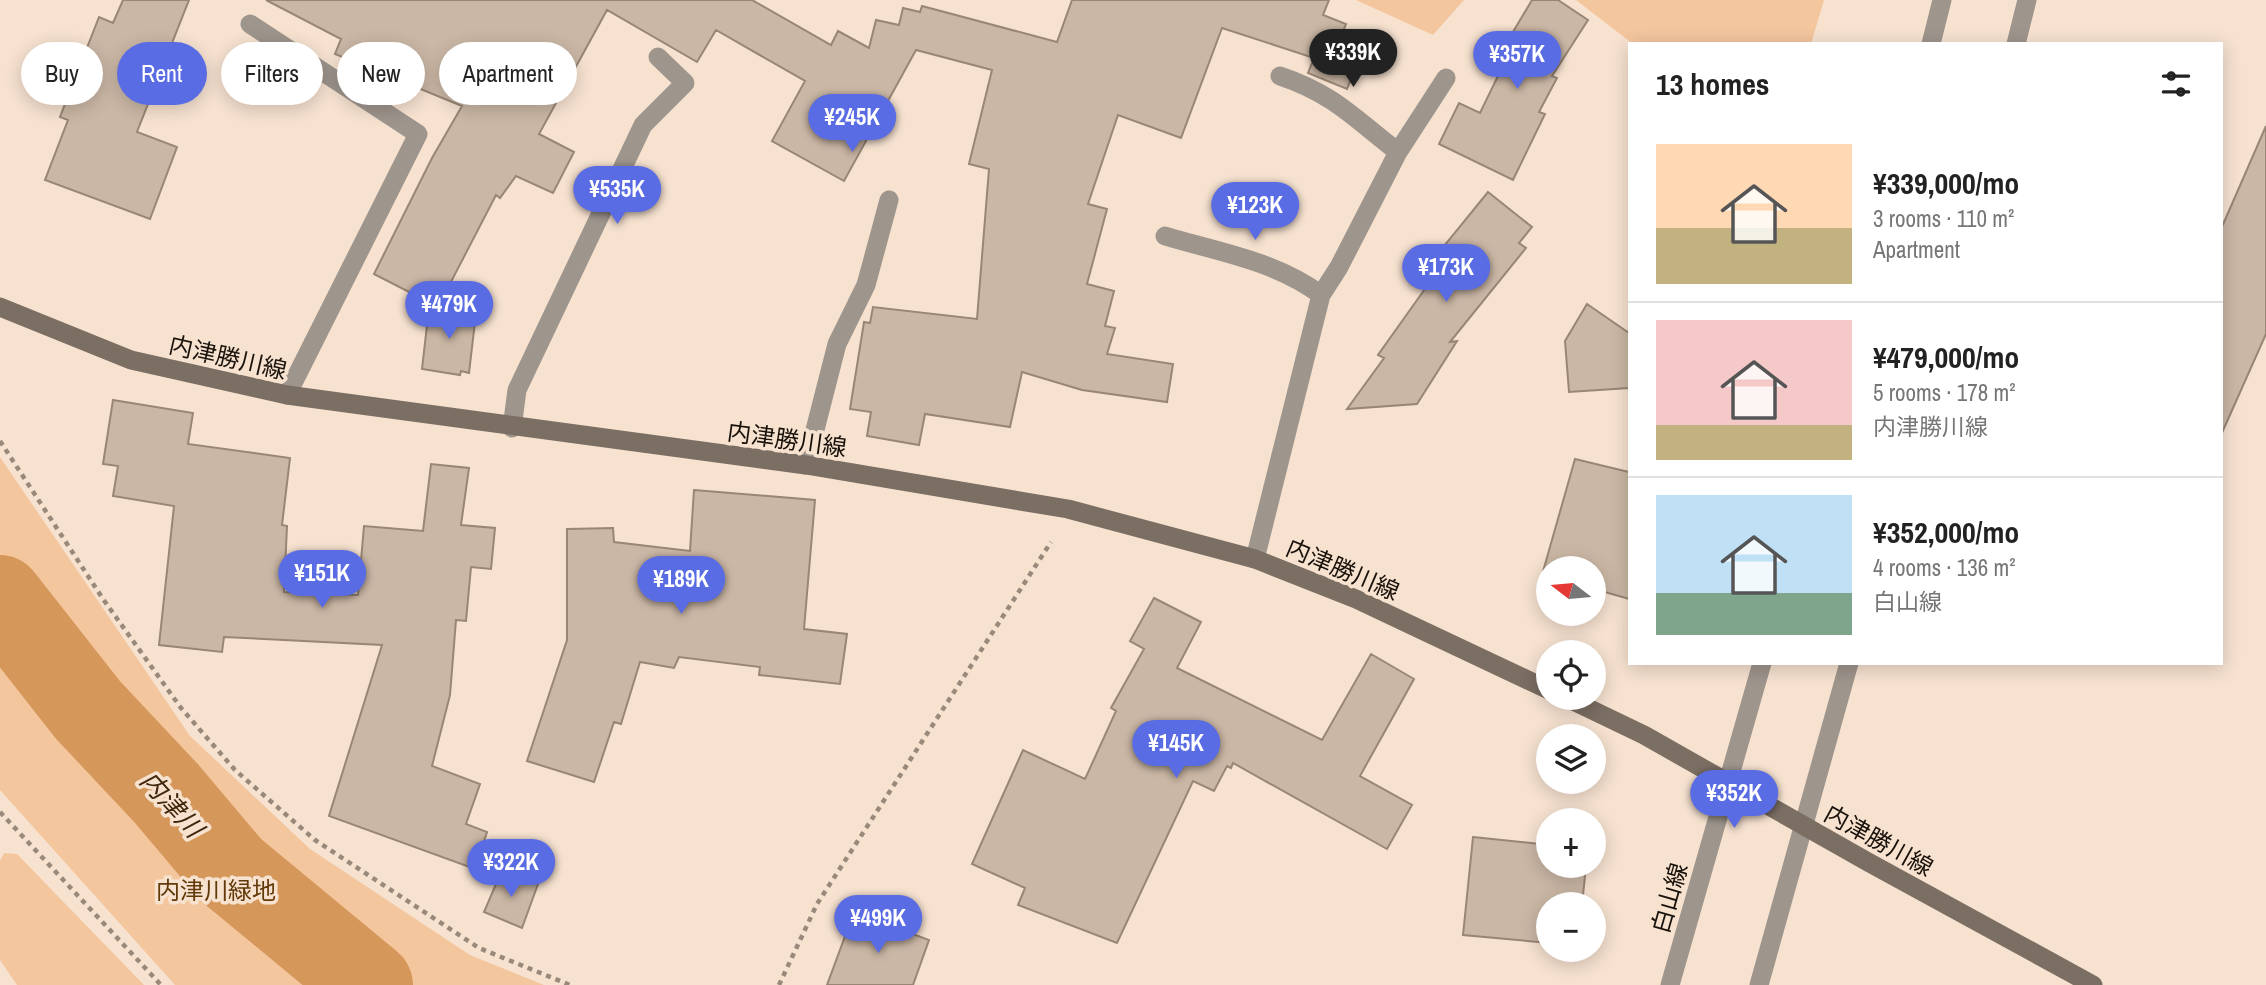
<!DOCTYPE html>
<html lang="en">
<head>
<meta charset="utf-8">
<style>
	:root { --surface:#fff; --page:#f6f6f6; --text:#222; --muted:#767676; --line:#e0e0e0; --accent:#5a6ce3 }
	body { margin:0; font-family:"Archivo Narrow","Noto Sans JP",sans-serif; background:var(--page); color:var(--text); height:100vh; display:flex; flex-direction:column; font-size:26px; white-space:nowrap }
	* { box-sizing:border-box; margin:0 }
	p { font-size:23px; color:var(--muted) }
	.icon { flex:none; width:38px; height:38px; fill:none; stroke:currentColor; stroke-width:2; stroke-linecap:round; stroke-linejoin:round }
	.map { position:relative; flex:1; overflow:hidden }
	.drawer { position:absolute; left:1628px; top:42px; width:595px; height:623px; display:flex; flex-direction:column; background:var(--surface); border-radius:0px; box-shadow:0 4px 18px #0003 }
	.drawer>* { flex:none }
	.banner { position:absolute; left:21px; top:42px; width:665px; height:63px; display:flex; gap:14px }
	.needle { width:46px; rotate:286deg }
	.tools { position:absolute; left:1536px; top:556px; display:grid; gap:14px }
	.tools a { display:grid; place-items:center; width:70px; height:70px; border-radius:50%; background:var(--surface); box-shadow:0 4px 18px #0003; font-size:35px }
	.price { position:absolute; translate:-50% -60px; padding:0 16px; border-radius:24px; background:var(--accent); color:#fff; font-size:23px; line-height:46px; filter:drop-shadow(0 2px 4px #0008) }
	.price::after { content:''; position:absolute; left:50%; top:42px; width:21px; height:16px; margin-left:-10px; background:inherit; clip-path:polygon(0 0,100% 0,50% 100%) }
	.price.active { background:#222; color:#fff }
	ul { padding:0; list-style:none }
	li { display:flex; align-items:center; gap:21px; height:175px; padding:0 28px }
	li+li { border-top:2px solid var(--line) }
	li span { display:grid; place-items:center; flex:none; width:196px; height:140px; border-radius:0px; color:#555 }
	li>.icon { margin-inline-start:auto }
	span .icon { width:84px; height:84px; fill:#fffc; stroke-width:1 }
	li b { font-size:30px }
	h2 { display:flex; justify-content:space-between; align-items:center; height:84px; padding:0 28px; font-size:30px }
	.pill { padding:0 24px; border-radius:32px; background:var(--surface); box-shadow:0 4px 18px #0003; font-size:24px; line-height:63px }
	.pill.active { background:var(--accent); color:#fff }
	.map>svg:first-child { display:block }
	.green { fill:#f3c69e }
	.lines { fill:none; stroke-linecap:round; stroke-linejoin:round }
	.river { stroke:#d6975b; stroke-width:86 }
	.building { fill:#cbb7a5; stroke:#998675; stroke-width:2 }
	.path { stroke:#98897b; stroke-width:4.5; stroke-dasharray:5 5; stroke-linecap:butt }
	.minor { stroke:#9e958d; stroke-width:19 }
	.tertiary { stroke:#9e958d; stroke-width:19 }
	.secondary { stroke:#7b6e63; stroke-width:19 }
	.labels { text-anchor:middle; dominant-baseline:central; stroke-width:7; stroke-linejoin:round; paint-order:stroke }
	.street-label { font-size:24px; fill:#19120b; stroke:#f7e2d0 }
	.park-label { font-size:24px; fill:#623908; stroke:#f7e2d0 }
	.water-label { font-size:26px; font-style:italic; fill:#41270c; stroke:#f7e2d0 }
</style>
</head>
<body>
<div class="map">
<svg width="2266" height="985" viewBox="0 0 2266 985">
	<rect width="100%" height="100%" fill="#f7e2d0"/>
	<!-- green -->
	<path class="green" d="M 1356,0 L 1464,0 L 1433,35 Z
		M 1576,0 L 1824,0 L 1811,44 L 1633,44 Z
		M 0,457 L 190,736 L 310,849 L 470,955 L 544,985 L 175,985 L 0,790 Z
		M 4,853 L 17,854 L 144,985 L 17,985 L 0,960 L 0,861 Z"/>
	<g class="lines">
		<!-- river -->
		<path class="river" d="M 0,598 L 88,710 L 166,793 L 231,870 L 370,985"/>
	</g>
	<!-- building -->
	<path class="building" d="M 123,0 L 189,0 L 137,132 L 177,147 L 150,219 L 45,180 L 68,120 L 60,117 L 99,17 L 113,23 Z
		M 266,0 L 752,0 L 831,45 L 838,31 L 869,48 L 876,20 L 899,25 L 903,8 L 920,12 L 922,6 L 1057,42 L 1072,0 L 1329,0 L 1323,15 L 1346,24 L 1340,39 L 1363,49 L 1347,89 L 1308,73 L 1314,58 L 1222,28 L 1181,138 L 1118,115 L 1088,204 L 1107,209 L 1087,284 L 1114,291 L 1105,326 L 1115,328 L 1107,354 L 1173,364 L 1167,402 L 1082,390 L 1022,372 L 1010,427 L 925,414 L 919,445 L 867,436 L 871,412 L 850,409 L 864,322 L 870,323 L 873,307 L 977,319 L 989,169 L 969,164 L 992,70 L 916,50 L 844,181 L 772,141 L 805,81 L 716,30 L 697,62 L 607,10 L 539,134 L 574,152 L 553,193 L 516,176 L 500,198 L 496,195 L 438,307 L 374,274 L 432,158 L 462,106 L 335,54 L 341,39 Z
		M 1532,0 L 1558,0 L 1588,20 L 1552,76 L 1557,78 L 1539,112 L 1545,114 L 1513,180 L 1439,144 L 1459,103 L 1480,113 L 1513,45 L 1507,42 Z
		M 2266,126 L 2266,334 L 2221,435 L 2221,229 Z
		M 1488,192 L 1532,227 L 1519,243 L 1526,248 L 1450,342 L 1457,341 L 1417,404 L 1347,409 L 1384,358 L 1378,355 L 1432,279 L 1427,275 L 1430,270 L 1427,267 Z
		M 1587,304 L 1629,333 L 1629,388 L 1569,392 L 1565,341 Z
		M 429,308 L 476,313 L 469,373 L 461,371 L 460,375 L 422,369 Z
		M 113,400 L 193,413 L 188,444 L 290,458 L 282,525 L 287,526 L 284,592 L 358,595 L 364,526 L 423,531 L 431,464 L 469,468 L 461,525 L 495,528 L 491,569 L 471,567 L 466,621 L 456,620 L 450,695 L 432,766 L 480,784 L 466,824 L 487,832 L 475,869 L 329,816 L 382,645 L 224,637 L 222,652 L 159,645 L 174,506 L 113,496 L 118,466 L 103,464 Z
		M 1575,459 L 1629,472 L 1629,599 L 1594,589 L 1594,569 L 1549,569 L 1549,577 L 1542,575 Z
		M 694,490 L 815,500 L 804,629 L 847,634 L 840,684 L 759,675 L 760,667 L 679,657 L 674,668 L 640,662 L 621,724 L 614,722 L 594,782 L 527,761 L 567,640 L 567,529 L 613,528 L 614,542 L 690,551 Z
		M 1154,598 L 1201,622 L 1177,668 L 1322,740 L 1371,654 L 1414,679 L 1360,776 L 1412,805 L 1387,849 L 1233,763 L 1231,768 L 1227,766 L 1214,791 L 1193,781 L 1117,943 L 1018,905 L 1025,888 L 972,864 L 1023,750 L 1085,779 L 1116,711 L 1111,708 L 1144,649 L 1130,641 Z
		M 1473,837 L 1549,845 L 1549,866 L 1586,866 L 1582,905 L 1549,905 L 1549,943 L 1463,935 Z
		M 502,870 L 538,884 L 522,928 L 484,912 Z
		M 854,912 L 929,940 L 913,985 L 827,985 Z"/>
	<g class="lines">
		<!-- path -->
		<path class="path" d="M 0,441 L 103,599 L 181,708 L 235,770 L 315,840 L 479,948 L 570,985
			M 0,812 L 161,985
			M 779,985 L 817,904 L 1051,542"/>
		<!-- minor -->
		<path class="minor" d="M 250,24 L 418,134 L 287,395
			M 1280,76 C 1334,94 1355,119 1398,152
			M 1165,236 C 1218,252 1276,261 1321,295
			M 512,428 L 517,390 L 643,125 L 685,83 L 658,57
			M 806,465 L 837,344 L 866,285 L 889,200
			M 1255,559 L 1321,295 L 1339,267 L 1398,152 L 1446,78"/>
		<!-- tertiary -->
		<path class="tertiary" d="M 1931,44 L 1942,0
			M 2016,44 L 2027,0
			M 1670,985 L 1762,663
			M 1759,985 L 1849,663"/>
		<!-- secondary -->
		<path class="secondary" d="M 0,307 L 131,360 L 287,395 L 806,465 L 1068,509 L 1255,559 L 1356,599 L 1549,690
			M 1567,698 L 1644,735 L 1868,862 L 2093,985"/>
	</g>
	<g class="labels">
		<!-- street labels -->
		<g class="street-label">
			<text transform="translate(228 357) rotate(13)">内津勝川線</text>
			<text transform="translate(787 439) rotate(8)">内津勝川線</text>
			<text transform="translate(1343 569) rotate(23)">内津勝川線</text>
			<text transform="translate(1879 840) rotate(29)">内津勝川線</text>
			<text transform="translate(1669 898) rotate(-74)">白山線</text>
		</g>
		<!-- park labels -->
		<g class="park-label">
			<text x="216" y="890">内津川緑地</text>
		</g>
		<!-- water labels -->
		<g class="water-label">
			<text transform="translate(172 804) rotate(48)">内津川</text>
		</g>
	</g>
</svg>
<div class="tools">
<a><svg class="needle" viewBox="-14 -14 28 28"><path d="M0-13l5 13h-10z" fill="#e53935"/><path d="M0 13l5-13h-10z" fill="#767676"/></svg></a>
<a><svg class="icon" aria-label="locate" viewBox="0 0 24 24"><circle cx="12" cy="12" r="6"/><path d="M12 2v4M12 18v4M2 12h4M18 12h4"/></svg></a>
<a><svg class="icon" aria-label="layers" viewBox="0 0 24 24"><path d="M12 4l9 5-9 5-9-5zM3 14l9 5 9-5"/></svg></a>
<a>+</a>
<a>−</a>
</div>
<b class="price active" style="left:1353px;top:89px">¥339K</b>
<b class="price" style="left:1517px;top:91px">¥357K</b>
<b class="price" style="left:852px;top:154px">¥245K</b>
<b class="price" style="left:617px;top:226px">¥535K</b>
<b class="price" style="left:1255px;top:242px">¥123K</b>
<b class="price" style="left:1446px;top:304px">¥173K</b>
<b class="price" style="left:449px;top:341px">¥479K</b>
<b class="price" style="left:322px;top:610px">¥151K</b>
<b class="price" style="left:681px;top:616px">¥189K</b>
<b class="price" style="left:1176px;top:780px">¥145K</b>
<b class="price" style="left:1734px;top:830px">¥352K</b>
<b class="price" style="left:511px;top:899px">¥322K</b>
<b class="price" style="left:878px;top:955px">¥499K</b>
<div class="banner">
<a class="pill">Buy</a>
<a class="pill active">Rent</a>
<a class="pill">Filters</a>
<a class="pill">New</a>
<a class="pill">Apartment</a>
</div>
<section class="drawer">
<h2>13 homes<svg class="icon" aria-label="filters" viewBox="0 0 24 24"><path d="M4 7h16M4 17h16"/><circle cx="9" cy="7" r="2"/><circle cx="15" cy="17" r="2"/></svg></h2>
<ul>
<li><span style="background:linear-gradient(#ffd9b3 60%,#c2b280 0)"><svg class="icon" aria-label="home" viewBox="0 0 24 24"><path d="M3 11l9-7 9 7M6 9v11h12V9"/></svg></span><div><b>¥339,000/mo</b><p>3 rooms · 110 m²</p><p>Apartment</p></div></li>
<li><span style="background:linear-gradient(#f6c9c9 75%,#c2b280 0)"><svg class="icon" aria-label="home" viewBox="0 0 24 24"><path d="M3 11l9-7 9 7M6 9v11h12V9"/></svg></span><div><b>¥479,000/mo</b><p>5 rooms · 178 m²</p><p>内津勝川線</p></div></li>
<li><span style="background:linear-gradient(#bfe0f5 70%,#7fa58c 0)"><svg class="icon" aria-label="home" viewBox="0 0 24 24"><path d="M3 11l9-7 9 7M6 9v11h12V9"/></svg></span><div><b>¥352,000/mo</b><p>4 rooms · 136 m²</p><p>白山線</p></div></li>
</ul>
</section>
</div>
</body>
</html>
